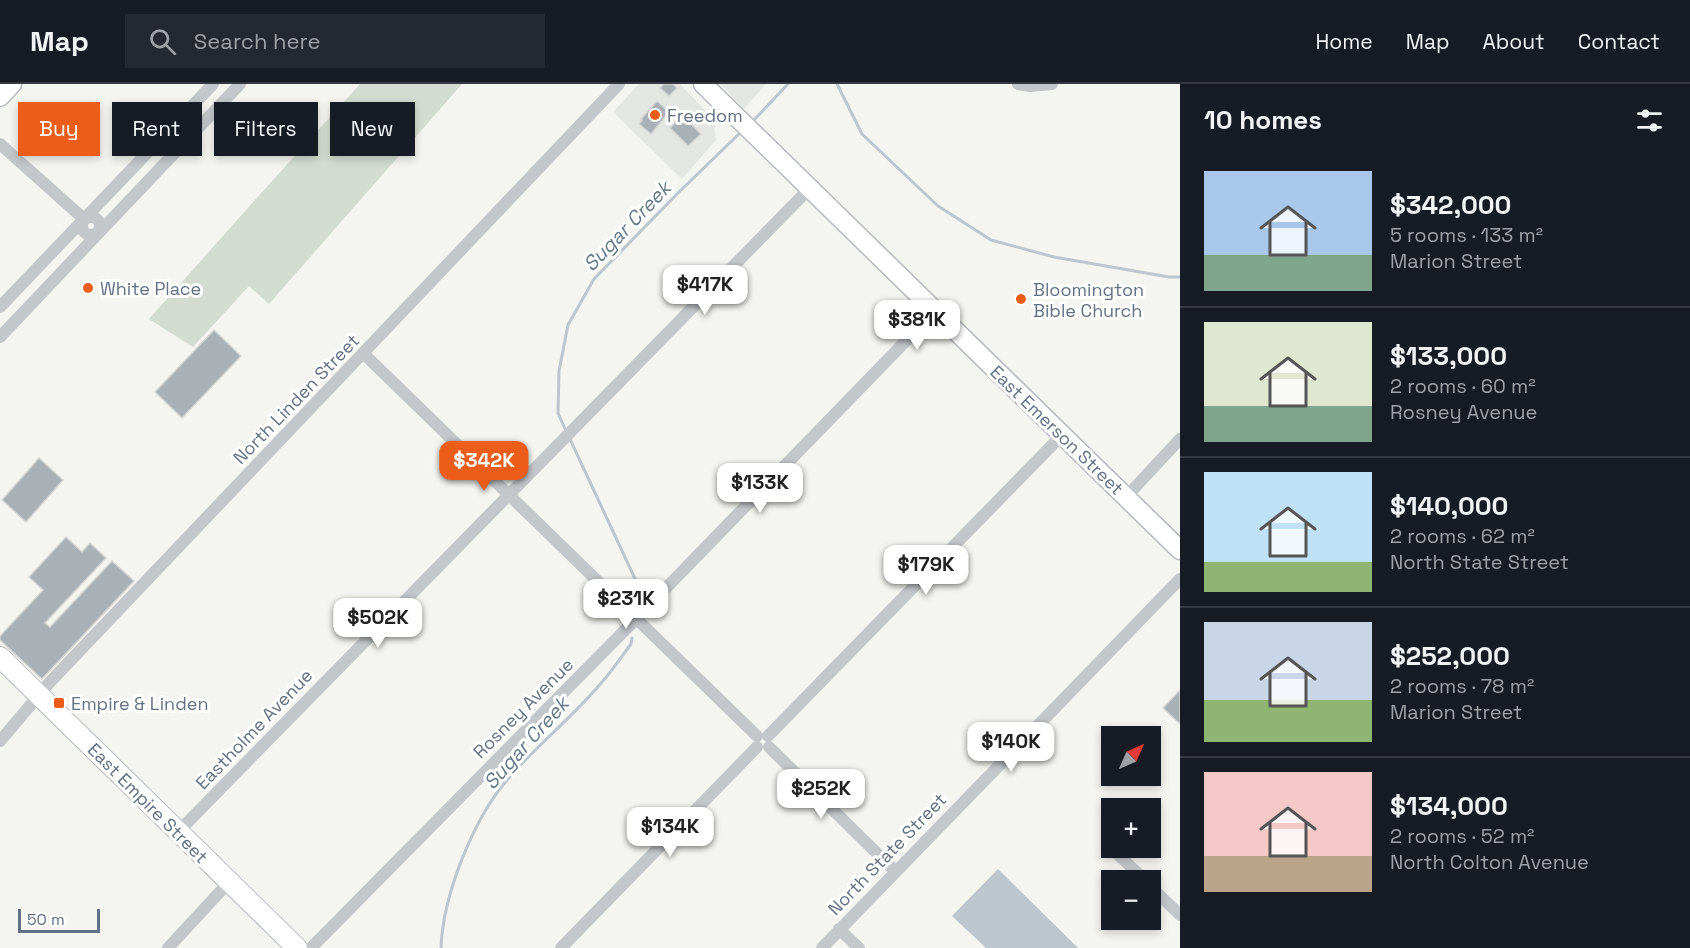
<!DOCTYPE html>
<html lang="en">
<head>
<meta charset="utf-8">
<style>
	:root { --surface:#171b24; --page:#242831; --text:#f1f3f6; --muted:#9ea1a6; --line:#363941; --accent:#eb5d19 }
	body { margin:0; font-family:"Space Grotesk",sans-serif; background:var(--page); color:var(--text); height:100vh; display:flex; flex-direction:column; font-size:22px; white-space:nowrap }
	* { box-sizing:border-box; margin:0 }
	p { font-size:20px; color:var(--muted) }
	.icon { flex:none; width:33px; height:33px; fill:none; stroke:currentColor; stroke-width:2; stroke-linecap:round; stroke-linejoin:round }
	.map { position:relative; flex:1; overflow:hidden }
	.drawer { display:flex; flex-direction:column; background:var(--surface); width:510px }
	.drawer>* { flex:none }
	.banner { position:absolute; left:18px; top:18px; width:570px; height:54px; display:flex; gap:12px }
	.needle { width:39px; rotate:45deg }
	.buttons { position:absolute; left:1101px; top:642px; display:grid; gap:12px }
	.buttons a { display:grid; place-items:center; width:60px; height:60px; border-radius:0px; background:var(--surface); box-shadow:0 3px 9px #0003; font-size:30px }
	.scale { position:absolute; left:18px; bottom:15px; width:82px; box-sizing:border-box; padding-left:6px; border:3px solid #627183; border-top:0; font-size:16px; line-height:21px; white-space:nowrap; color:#627183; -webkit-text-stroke:4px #fff; paint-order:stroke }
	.price { position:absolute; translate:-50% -51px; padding:0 14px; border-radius:12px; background:#fff; color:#222; font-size:20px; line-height:39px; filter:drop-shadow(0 2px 3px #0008) }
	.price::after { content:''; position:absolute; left:50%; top:36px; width:18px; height:14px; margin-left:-9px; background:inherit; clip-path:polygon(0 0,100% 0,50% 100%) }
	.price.current { background:var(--accent); color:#fff }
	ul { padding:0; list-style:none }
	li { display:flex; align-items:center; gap:18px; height:150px; padding:0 24px }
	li+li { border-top:2px solid var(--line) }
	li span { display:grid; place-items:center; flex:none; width:168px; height:120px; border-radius:0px; color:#555 }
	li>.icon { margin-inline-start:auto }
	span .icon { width:72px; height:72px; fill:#fffc; stroke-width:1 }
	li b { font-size:26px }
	h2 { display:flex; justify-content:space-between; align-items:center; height:72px; padding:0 24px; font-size:26px }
	.pill { padding:0 21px; border-radius:0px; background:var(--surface); box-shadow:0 3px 9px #0003; font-size:21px; line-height:54px }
	.pill.current { background:var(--accent); color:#fff }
	header { display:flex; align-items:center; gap:36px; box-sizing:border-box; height:84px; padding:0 30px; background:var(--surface); border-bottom:2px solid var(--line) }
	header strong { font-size:28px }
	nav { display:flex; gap:33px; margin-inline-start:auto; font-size:21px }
	.search { width:420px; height:54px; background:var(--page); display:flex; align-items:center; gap:15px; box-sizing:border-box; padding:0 21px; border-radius:0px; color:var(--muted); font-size:22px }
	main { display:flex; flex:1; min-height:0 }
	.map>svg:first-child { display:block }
	.built { fill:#e4e6e3 }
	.green { fill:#d4dcd1 }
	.water { fill:#bcc6cc }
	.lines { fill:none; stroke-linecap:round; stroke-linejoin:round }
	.stream { stroke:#bcc6cc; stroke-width:3 }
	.building { fill:#a9b1b7; stroke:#d5d5d3; stroke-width:1.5 }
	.secondary-casing { stroke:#b6babf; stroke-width:21 }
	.primary-casing { stroke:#b6babe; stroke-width:22 }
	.street { stroke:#c4c7ca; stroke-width:12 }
	.secondary { stroke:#fff; stroke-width:18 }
	.primary { stroke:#fff; stroke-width:20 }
	.poi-dot { fill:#eb5d19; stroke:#fff; stroke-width:2 }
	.labels { text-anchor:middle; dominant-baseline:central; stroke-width:6; stroke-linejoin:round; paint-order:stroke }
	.poi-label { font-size:18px; fill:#627183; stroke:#fff; text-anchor:start }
	.street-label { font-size:18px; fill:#627183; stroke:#fff }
	.water-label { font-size:20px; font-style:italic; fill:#627a87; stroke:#fff }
</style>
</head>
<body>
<header>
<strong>Map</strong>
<div class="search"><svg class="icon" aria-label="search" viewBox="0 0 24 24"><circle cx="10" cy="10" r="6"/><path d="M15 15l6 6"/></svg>Search here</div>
<nav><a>Home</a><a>Map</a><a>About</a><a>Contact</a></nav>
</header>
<main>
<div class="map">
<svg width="1180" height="864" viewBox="0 0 1180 864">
	<rect width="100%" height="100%" fill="#f4f4f0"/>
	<!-- built -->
	<path class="built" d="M 639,0 L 680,0 L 714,36 L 716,56 L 682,95 L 613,28 Z
		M 721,0 L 766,0 L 744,25 Z"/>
	<!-- green -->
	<path class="green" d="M 360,0 L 462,0 L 269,220 L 249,202 L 193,263 L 149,235 L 254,117 Z"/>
	<!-- water -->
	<path class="water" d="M 998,785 L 1072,858 L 1078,864 L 986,864 L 952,832 Z"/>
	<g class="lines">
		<!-- stream -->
		<path class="stream" d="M 837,0 L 862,50 L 938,122 L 991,156 L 1054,173 L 1169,193 L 1180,193
			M 752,38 L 788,0
			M 566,347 L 558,329 L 559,287 L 568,241 L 594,195 L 679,108 L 743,46
			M 569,353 L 637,499 L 637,504
			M 441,864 C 443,811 473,736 507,696 C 534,664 567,638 594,607 C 608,593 619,576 631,560 L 632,554"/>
	</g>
	<!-- building -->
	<path class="building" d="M 664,0 L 673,0 L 677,4 L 669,12 L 660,4 Z
		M 657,17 L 669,28 L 651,50 L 639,40 L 642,36 L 641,35 Z
		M 682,31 L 701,50 L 688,62 L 670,44 Z
		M 214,246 L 241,272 L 182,334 L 155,308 Z
		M 39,374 L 63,396 L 26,438 L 2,416 Z
		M 66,453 L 82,468 L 90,459 L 106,474 L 45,539 L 50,543 L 112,477 L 134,497 L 42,595 L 0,556 L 0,552 L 43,506 L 29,493 Z
		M 1180,606 L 1180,640 L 1163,624 Z"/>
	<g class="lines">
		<defs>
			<path id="secondary" d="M 703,0 L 1180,466
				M 0,13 L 12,0"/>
			<path id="primary" d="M 0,573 L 297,864"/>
		</defs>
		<!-- secondary casing -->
		<use href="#secondary" class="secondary-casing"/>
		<!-- primary casing -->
		<use href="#primary" class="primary-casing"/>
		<!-- street -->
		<path class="street" d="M 1018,0 L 1030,2 L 1052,0
			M 0,60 L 84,135
			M82 142a9 9 0 1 1 18 0a9 9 0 1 1-18 0Z
			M 0,223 L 213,0
			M 0,253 L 240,0
			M 364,270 L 757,652
			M 1126,413 L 1180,355
			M 768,652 L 1063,350
			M 0,657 L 50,598 L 619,0
			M 769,663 L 895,787
			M 178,748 L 809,105
			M 1112,765 L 1145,796
			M 1150,802 L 1180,831
			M 839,845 L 859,864
			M 168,864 L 229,798
			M 311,864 L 636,535 L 935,227
			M 561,864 L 757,663
			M 822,864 L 1180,495"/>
		<!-- secondary -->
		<use href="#secondary" class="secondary"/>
		<!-- primary -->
		<use href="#primary" class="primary"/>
	</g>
	<!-- markers -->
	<g class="poi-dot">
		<circle cx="655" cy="31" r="6"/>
		<circle cx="88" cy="204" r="6"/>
		<circle cx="1021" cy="215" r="6"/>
		<rect x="53" y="613" width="12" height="12" rx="3"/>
	</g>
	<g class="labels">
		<!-- poi labels -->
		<g class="poi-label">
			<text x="667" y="31">Freedom</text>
			<text x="100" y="204">White Place</text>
			<text x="1033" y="205">Bloomington<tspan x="1033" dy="21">Bible Church</tspan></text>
			<text x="71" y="619">Empire &amp; Linden</text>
		</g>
		<!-- street labels -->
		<g class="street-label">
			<text transform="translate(296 315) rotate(-46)">North Linden Street</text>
			<text transform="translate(1057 346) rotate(44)">East Emerson Street</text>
			<text transform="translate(523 624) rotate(-45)">Rosney Avenue</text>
			<text transform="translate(254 645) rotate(-46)">Eastholme Avenue</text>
			<text transform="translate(148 719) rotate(45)">East Empire Street</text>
			<text transform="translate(887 770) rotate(-46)">North State Street</text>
		</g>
		<!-- water labels -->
		<g class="water-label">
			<text transform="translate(627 142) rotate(-46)">Sugar Creek</text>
			<text transform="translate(526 659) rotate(-48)">Sugar Creek</text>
		</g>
	</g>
</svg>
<div class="buttons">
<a><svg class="needle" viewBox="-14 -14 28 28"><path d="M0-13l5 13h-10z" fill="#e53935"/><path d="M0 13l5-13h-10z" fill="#9ea1a6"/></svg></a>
<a>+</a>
<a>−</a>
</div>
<div class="scale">50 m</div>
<b class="price" style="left:705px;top:232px">$417K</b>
<b class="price" style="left:917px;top:267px">$381K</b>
<b class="price current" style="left:484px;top:408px">$342K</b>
<b class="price" style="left:760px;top:430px">$133K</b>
<b class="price" style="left:926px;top:512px">$179K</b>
<b class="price" style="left:626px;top:546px">$231K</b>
<b class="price" style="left:378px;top:565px">$502K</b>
<b class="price" style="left:1011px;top:689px">$140K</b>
<b class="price" style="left:821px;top:736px">$252K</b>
<b class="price" style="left:670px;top:774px">$134K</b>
<div class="banner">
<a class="pill current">Buy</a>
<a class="pill">Rent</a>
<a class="pill">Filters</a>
<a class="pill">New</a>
</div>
</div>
<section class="drawer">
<h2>10 homes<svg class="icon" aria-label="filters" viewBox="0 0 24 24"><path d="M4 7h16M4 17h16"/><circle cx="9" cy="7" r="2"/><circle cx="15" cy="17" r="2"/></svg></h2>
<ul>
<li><span style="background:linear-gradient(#a9c7e8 70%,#7fa58c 0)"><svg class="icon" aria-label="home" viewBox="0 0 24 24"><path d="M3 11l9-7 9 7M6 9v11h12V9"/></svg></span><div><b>$342,000</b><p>5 rooms · 133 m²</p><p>Marion Street</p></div></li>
<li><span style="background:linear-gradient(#dfe7d0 70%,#7fa58c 0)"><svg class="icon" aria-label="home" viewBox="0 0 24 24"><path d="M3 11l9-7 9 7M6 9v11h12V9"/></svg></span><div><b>$133,000</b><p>2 rooms · 60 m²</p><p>Rosney Avenue</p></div></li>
<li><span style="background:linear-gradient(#bfe0f5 75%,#8fb573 0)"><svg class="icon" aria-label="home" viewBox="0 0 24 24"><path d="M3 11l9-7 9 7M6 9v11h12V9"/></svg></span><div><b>$140,000</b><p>2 rooms · 62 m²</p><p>North State Street</p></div></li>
<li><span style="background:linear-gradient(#c9d6e8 65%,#8fb573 0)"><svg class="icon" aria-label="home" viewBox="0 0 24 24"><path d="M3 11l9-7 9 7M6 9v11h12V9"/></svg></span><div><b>$252,000</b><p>2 rooms · 78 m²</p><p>Marion Street</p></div></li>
<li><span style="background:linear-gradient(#f6c9c9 70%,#b9a48a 0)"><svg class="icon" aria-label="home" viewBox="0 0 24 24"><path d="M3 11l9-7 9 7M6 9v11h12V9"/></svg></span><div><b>$134,000</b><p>2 rooms · 52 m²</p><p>North Colton Avenue</p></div></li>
</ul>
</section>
</main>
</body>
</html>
